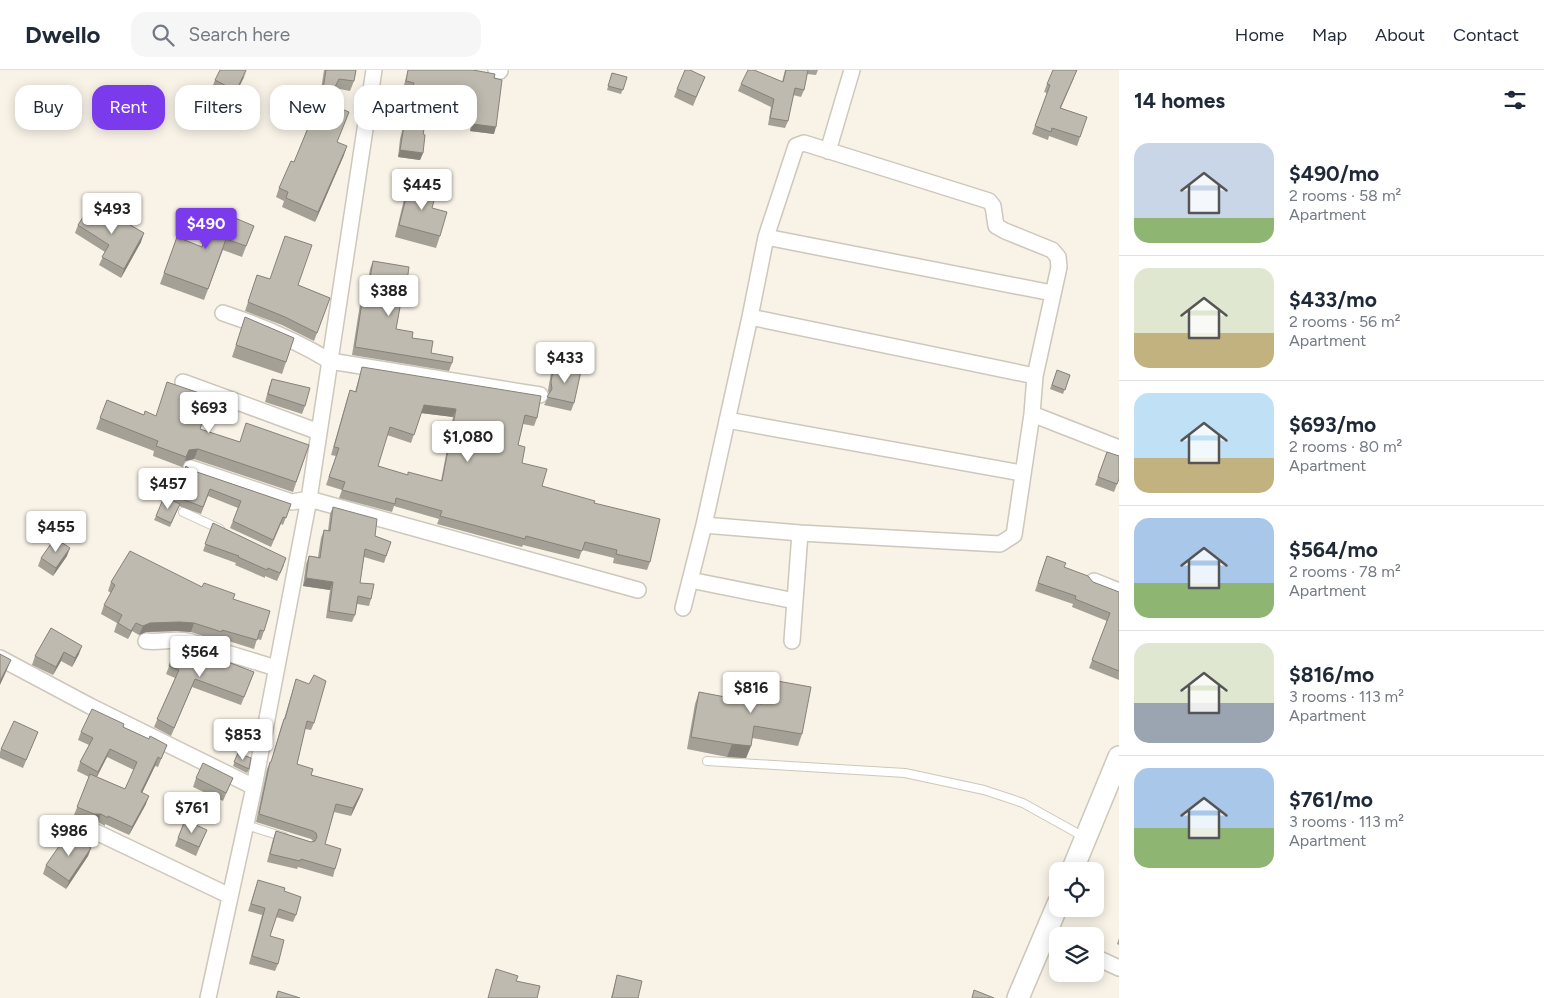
<!DOCTYPE html>
<html lang="en">
<head>
<meta charset="utf-8">
<style>
	:root { --surface:#fff; --page:#f6f6f7; --text:#1f2937; --muted:#747a83; --line:#e0e1e3; --accent:#7c3aed }
	body { margin:0; font-family:Figtree,sans-serif; background:var(--page); color:var(--text); height:100vh; display:flex; flex-direction:column; font-size:19px; white-space:nowrap }
	* { box-sizing:border-box; margin:0 }
	p { font-size:16px; color:var(--muted) }
	.icon { flex:none; width:28px; height:28px; fill:none; stroke:currentColor; stroke-width:2; stroke-linecap:round; stroke-linejoin:round }
	.map { position:relative; flex:1; overflow:hidden }
	.drawer { display:flex; flex-direction:column; background:var(--surface); width:425px }
	.drawer>* { flex:none }
	.guide { position:absolute; left:15px; top:15px; width:475px; height:45px; display:flex; gap:10px }
	.tools { position:absolute; left:1049px; top:792px; display:grid; gap:10px }
	.tools a { display:grid; place-items:center; width:55px; height:55px; border-radius:10px; background:var(--surface); box-shadow:0 2px 12px #0003; font-size:25px }
	.price { position:absolute; translate:-50% -42px; padding:0 11px; border-radius:5px; background:#fff; color:#222; font-size:16px; line-height:32px; filter:drop-shadow(0 1px 2px #0008) }
	.price::after { content:''; position:absolute; left:50%; top:30px; width:15px; height:11px; margin-left:-8px; background:inherit; clip-path:polygon(0 0,100% 0,50% 100%) }
	.price.active { background:var(--accent); color:#fff }
	ul { padding:0; list-style:none }
	li { display:flex; align-items:center; gap:15px; height:125px; padding:0 15px }
	li+li { border-top:1px solid var(--line) }
	li span { display:grid; place-items:center; flex:none; width:140px; height:100px; border-radius:15px; color:#555 }
	li>.icon { margin-inline-start:auto }
	span .icon { width:60px; height:60px; fill:#fffc; stroke-width:1 }
	li b { font-size:21px }
	h2 { display:flex; justify-content:space-between; align-items:center; height:60px; padding:0 15px; font-size:21px }
	.tag { padding:0 18px; border-radius:15px; background:var(--surface); box-shadow:0 2px 12px #0003; font-size:18px; line-height:45px }
	.tag.active { background:var(--accent); color:#fff }
	header { display:flex; align-items:center; gap:30px; box-sizing:border-box; height:70px; padding:0 25px; background:var(--surface); border-bottom:1px solid var(--line) }
	header strong { font-size:24px }
	nav { display:flex; gap:28px; margin-inline-start:auto; font-size:18px }
	.search { width:350px; height:45px; background:var(--page); display:flex; align-items:center; gap:12px; box-sizing:border-box; padding:0 18px; border-radius:15px; color:var(--muted); font-size:19px }
	main { display:flex; flex:1; min-height:0 }
	.map>svg:first-child { display:block }
	.lines { fill:none; stroke-linecap:round; stroke-linejoin:round }
	.lane-casing { stroke:#cdc7bc; stroke-width:10 }
	.street-casing { stroke:#cdc7bc; stroke-width:18 }
	.secondary-casing { stroke:#cdc7bc; stroke-width:24 }
	.lane { stroke:#fff; stroke-width:8 }
	.street { stroke:#fff; stroke-width:15 }
	.secondary { stroke:#fff; stroke-width:21 }
	.wall { fill:#a4a096; fill-rule:evenodd }
	.shaded-wall { fill:#86827a }
	.building { fill:#bfbaaf; stroke:#86827a; fill-rule:evenodd }
</style>
</head>
<body>
<header>
<strong>Dwello</strong>
<div class="search"><svg class="icon" aria-label="search" viewBox="0 0 24 24"><circle cx="10" cy="10" r="6"/><path d="M15 15l6 6"/></svg>Search here</div>
<nav><a>Home</a><a>Map</a><a>About</a><a>Contact</a></nav>
</header>
<main>
<div class="map">
<svg width="1119" height="928" viewBox="0 0 1119 928">
	<rect width="100%" height="100%" fill="#f8f2e7"/>
	<g class="lines">
		<defs>
			<path id="lane" d="M 183,442 L 220,459
				M 707,691 L 905,703 L 984,720 L 1023,733 L 1084,767
				M 246,755 L 284,767"/>
			<path id="street" d="M 496,0 L 500,1
				M 828,81 L 852,0
				M 766,167 L 1052,223
				M 223,243 C 262,256 295,270 330,291 L 540,325
				M 750,247 L 1035,306
				M 183,312 L 319,362
				M 1032,344 L 1119,378
				M 727,350 L 1022,403
				M 191,398 L 292,432 L 309,429 L 638,520
				M 690,510 L 795,531
				M 1094,511 L 1119,521
				M 683,538 L 704,455 L 750,247 L 766,167 L 796,76 L 804,73 L 989,131 L 993,136 L 996,156 L 1005,161 L 1052,180 L 1058,187 L 1059,197 L 1035,306 L 1032,344 L 1014,465 L 1000,474 L 800,463 L 704,455
				M 146,571 C 160,573 174,568 188,571 L 276,598
				M 792,571 L 800,463
				M 0,588 L 90,636 L 254,717
				M 94,761 L 230,826
				M 1095,887 L 1119,898
				M 208,928 L 254,717 L 309,429 L 374,0"/>
			<path id="secondary" d="M 1072,801 L 1119,687
				M 1018,928 L 1058,834"/>
		</defs>
		<!-- lane casing -->
		<use href="#lane" class="lane-casing"/>
		<!-- street casing -->
		<use href="#street" class="street-casing"/>
		<!-- secondary casing -->
		<use href="#secondary" class="secondary-casing"/>
		<!-- lane -->
		<use href="#lane" class="lane"/>
		<!-- street -->
		<use href="#street" class="street"/>
		<!-- secondary -->
		<use href="#secondary" class="secondary"/>
	</g>
	<!-- wall -->
	<path class="wall" d="M 324,0 L 356,0 L 354,11 L 350,21 L 335,18 L 328,33 L 337,72 L 344,85 L 315,152 L 282,137 L 284,131 L 276,127 L 279,118 L 294,92 L 311,50 L 306,48 L 309,38 L 320,26 Z
		M 408,0 L 473,0 L 494,8 L 494,64 L 470,61 L 473,40 L 446,35 L 442,48 L 428,44 L 423,64 L 423,83 L 420,90 L 398,87 L 400,69 L 412,20 L 403,19 Z
		M 785,0 L 818,0 L 816,5 L 807,4 L 804,20 L 801,27 L 793,25 L 788,51 L 785,58 L 768,55 L 771,37 L 738,21 L 741,14 L 782,12 Z
		M 612,3 L 627,7 L 621,24 L 607,20 Z
		M 244,7 L 233,29 L 212,18 L 215,10 Z
		M 705,7 L 693,36 L 674,27 L 677,19 Z
		M 1074,8 L 1061,38 L 1087,47 L 1077,76 L 1049,66 L 1048,70 L 1032,64 L 1047,23 L 1044,22 L 1047,14 Z
		M 410,113 L 432,138 L 440,166 L 436,178 L 395,167 L 405,125 Z
		M 78,155 L 141,172 L 121,208 L 99,195 L 105,182 L 75,163 Z
		M 254,156 L 242,187 L 223,180 L 204,230 L 160,214 L 177,167 L 202,177 Z
		M 373,191 L 407,211 L 404,218 L 403,218 L 396,259 L 412,268 L 431,283 L 452,293 L 449,301 L 352,285 L 360,234 L 363,226 L 365,227 L 370,199 Z
		M 257,205 L 269,209 L 298,215 L 330,228 L 314,271 L 282,255 L 245,241 Z
		M 245,247 L 294,268 L 282,304 L 232,287 Z
		M 554,295 L 574,333 L 571,341 L 544,335 L 549,325 L 548,320 L 551,303 Z
		M 362,297 L 537,348 L 534,356 L 523,354 L 518,375 L 522,393 L 542,416 L 594,433 L 650,492 L 647,500 L 613,493 L 614,488 L 582,480 L 579,489 L 523,475 L 522,477 L 437,454 L 439,449 L 394,436 L 392,442 L 339,428 L 342,420 L 326,415 L 336,386 L 331,385 L 347,329 L 350,320 L 355,322 ZM 421,343 L 453,347 L 441,411 L 407,405 L 378,396 L 387,365 L 411,373 Z
		M 1057,300 L 1070,305 L 1063,324 L 1050,319 Z
		M 272,309 L 305,336 L 302,344 L 265,332 L 269,317 Z
		M 107,330 L 144,345 L 155,346 L 240,372 L 309,375 L 293,422 L 194,389 L 185,391 L 182,397 L 153,386 L 154,381 L 96,359 Z
		M 1107,382 L 1119,409 L 1114,422 L 1095,415 Z
		M 186,396 L 191,400 L 291,434 L 283,455 L 281,454 L 271,477 L 230,458 L 238,438 L 208,426 L 201,444 L 179,436 L 170,457 L 154,450 L 156,446 L 173,431 Z
		M 333,437 L 375,466 L 391,472 L 384,493 L 364,487 L 360,513 L 371,529 L 369,536 L 357,534 L 355,545 L 352,552 L 326,548 L 330,520 L 303,516 L 306,494 L 309,486 L 318,487 L 321,468 L 324,460 L 328,461 L 330,444 Z
		M 213,453 L 284,495 L 277,511 L 265,506 L 265,508 L 235,495 L 236,493 L 203,481 Z
		M 67,486 L 53,506 L 38,496 L 41,488 Z
		M 1047,486 L 1064,497 L 1093,512 L 1119,522 L 1119,610 L 1089,598 L 1107,551 L 1072,537 L 1073,534 L 1035,521 Z
		M 111,512 L 202,517 L 233,529 L 264,561 L 261,570 L 257,569 L 254,579 L 219,568 L 218,571 L 191,562 L 177,561 L 146,562 L 139,565 L 132,561 L 128,569 L 114,562 L 117,553 L 101,544 L 104,535 L 111,523 L 108,521 Z
		M 51,558 L 79,584 L 72,597 L 61,591 L 53,605 L 32,595 L 35,586 Z
		M 176,571 L 254,602 L 241,635 L 192,617 L 171,666 L 154,657 L 175,608 L 166,604 L 175,581 L 173,580 Z
		M 296,609 L 314,653 L 311,660 L 305,659 L 297,694 L 311,705 L 363,719 L 351,746 L 334,742 L 325,774 L 335,799 L 333,807 L 298,797 L 297,799 L 267,792 L 273,769 L 276,761 L 311,772 L 313,771 L 311,769 L 256,752 L 267,699 L 270,692 L 271,692 L 281,657 L 284,649 Z
		M 766,609 L 802,664 L 798,676 L 752,668 L 751,676 L 746,688 L 727,687 L 687,679 L 695,634 L 699,622 L 759,634 L 762,621 Z
		M 123,657 L 149,669 L 167,675 L 158,697 L 155,696 L 142,723 L 146,734 L 129,765 L 105,754 L 105,756 L 98,752 L 91,752 L 74,745 L 89,707 L 77,701 L 80,692 L 89,675 L 78,670 L 81,662 ZM 107,687 L 134,700 L 125,719 L 97,707 Z
		M 38,662 L 23,698 L 0,688 L 0,682 L 1,679 Z
		M 238,683 L 249,699 L 247,703 L 233,696 Z
		M 196,708 L 233,708 L 223,731 L 193,717 Z
		M 207,760 L 196,786 L 175,776 L 178,768 Z
		M 91,778 L 88,786 L 66,819 L 43,804 L 46,795 Z
		M 258,810 L 284,821 L 296,845 L 293,852 L 276,847 L 270,866 L 278,894 L 275,901 L 249,894 L 262,845 L 248,841 Z
		M 1119,868 L 1119,875 L 1117,874 Z
		M 617,905 L 638,928 L 611,928 Z"/>
	<!-- shaded-wall -->
	<path class="shaded-wall" d="M 247,0 L 244,7 L 233,29 L 236,21 Z
		M 473,54 L 496,57 L 494,64 L 470,61 Z
		M 347,76 L 344,85 L 315,152 L 318,142 Z
		M 400,80 L 423,83 L 420,90 L 398,87 Z
		M 144,163 L 141,172 L 121,208 L 124,199 Z
		M 424,335 L 456,339 L 453,347 L 421,343 Z
		M 198,379 L 194,389 L 185,391 L 182,397 L 189,380 Z
		M 70,478 L 67,486 L 53,506 L 56,498 Z
		M 306,508 L 333,512 L 330,520 L 303,516 Z
		M 180,552 L 194,553 L 191,562 L 177,561 L 146,562 L 139,565 L 143,556 L 150,553 Z
		M 136,553 L 128,569 L 131,561 Z
		M 82,576 L 79,584 L 72,597 L 75,588 Z
		M 64,582 L 61,591 L 53,605 L 56,597 Z
		M 11,590 L 6,602 L 0,615 L 0,611 Z
		M 732,674 L 751,676 L 746,688 L 727,687 Z
		M 110,679 L 107,687 L 95,710 L 98,702 Z
		M 158,687 L 155,696 L 138,731 L 141,722 Z
		M 363,719 L 360,727 L 351,746 L 353,738 Z
		M 149,726 L 146,734 L 129,765 L 132,757 Z
		M 94,744 L 101,744 L 98,752 L 91,752 Z
		M 91,778 L 88,786 L 66,819 L 69,811 Z"/>
	<!-- building -->
	<path class="building" d="M 220,0 L 246,0 L 236,21 L 215,10 Z
		M 326,0 L 356,0 L 354,11 L 339,9 L 327,33 L 349,42 L 337,72 L 347,76 L 318,142 L 286,128 L 288,122 L 279,118 L 291,91 L 294,92 L 315,41 L 309,38 L 316,23 L 322,26 Z
		M 408,0 L 473,0 L 495,4 L 494,8 L 502,10 L 496,57 L 473,54 L 476,32 L 448,28 L 445,40 L 429,37 L 423,64 L 425,65 L 423,83 L 400,80 L 403,62 L 414,13 L 406,11 Z
		M 685,0 L 690,0 L 705,7 L 696,27 L 677,19 Z
		M 748,0 L 754,0 L 783,12 L 786,0 L 808,0 L 804,20 L 795,18 L 788,51 L 770,48 L 774,29 L 741,14 Z
		M 1053,0 L 1077,0 L 1060,38 L 1087,47 L 1080,67 L 1052,58 L 1051,62 L 1035,56 L 1050,15 L 1047,14 Z
		M 612,3 L 627,7 L 623,20 L 608,16 Z
		M 410,113 L 437,120 L 432,138 L 447,142 L 440,166 L 399,155 Z
		M 92,133 L 144,163 L 124,199 L 102,187 L 109,175 L 78,155 Z
		M 216,140 L 254,156 L 246,176 L 226,169 L 208,219 L 164,203 L 177,167 L 202,177 Z
		M 285,166 L 312,175 L 298,215 L 330,228 L 317,263 L 285,247 L 248,232 L 257,205 L 270,209 Z
		M 373,191 L 409,197 L 407,211 L 405,210 L 396,259 L 413,262 L 412,268 L 433,271 L 431,283 L 453,287 L 452,293 L 355,277 L 363,226 L 367,227 Z
		M 245,247 L 294,268 L 286,292 L 236,275 Z
		M 554,295 L 581,301 L 574,333 L 547,327 L 552,319 L 551,312 Z
		M 362,297 L 541,326 L 537,348 L 525,345 L 518,375 L 525,377 L 522,393 L 547,399 L 542,416 L 595,431 L 594,433 L 660,449 L 650,492 L 616,484 L 617,480 L 585,472 L 582,481 L 526,466 L 525,469 L 440,446 L 442,441 L 396,428 L 395,434 L 342,420 L 345,412 L 329,407 L 339,378 L 334,377 L 350,320 L 356,322 ZM 424,335 L 456,339 L 442,411 L 408,402 L 408,405 L 378,396 L 390,357 L 414,365 Z
		M 1057,300 L 1070,305 L 1065,320 L 1052,315 Z
		M 272,309 L 310,318 L 305,336 L 268,324 Z
		M 167,312 L 211,327 L 200,359 L 240,372 L 246,353 L 309,375 L 296,412 L 198,379 L 189,380 L 186,387 L 156,376 L 158,371 L 100,348 L 107,330 L 144,345 L 145,341 L 156,346 Z
		M 1107,382 L 1119,386 L 1119,409 L 1117,414 L 1098,407 Z
		M 186,396 L 191,400 L 291,434 L 286,448 L 283,447 L 273,470 L 233,451 L 241,431 L 210,419 L 203,437 L 174,426 Z
		M 164,427 L 180,434 L 171,453 L 156,446 Z
		M 333,437 L 377,449 L 375,466 L 391,472 L 386,486 L 365,479 L 360,513 L 374,514 L 371,529 L 358,526 L 355,545 L 329,541 L 333,512 L 306,508 L 309,486 L 320,488 L 324,460 L 330,461 Z
		M 213,453 L 286,488 L 280,503 L 268,498 L 267,500 L 238,487 L 239,486 L 205,474 Z
		M 55,468 L 70,478 L 56,498 L 41,488 Z
		M 130,481 L 202,517 L 204,513 L 235,524 L 233,529 L 270,541 L 264,561 L 260,560 L 257,570 L 222,560 L 222,562 L 194,553 L 180,552 L 150,553 L 143,556 L 136,553 L 131,561 L 118,553 L 122,545 L 104,535 L 115,515 L 111,512 Z
		M 1047,486 L 1066,493 L 1064,497 L 1088,506 L 1093,512 L 1119,522 L 1119,601 L 1092,590 L 1110,543 L 1075,529 L 1076,526 L 1038,513 Z
		M 51,558 L 82,576 L 75,588 L 64,582 L 56,597 L 35,586 Z
		M 176,571 L 189,572 L 215,580 L 212,586 L 254,602 L 244,627 L 195,609 L 174,658 L 157,649 L 179,600 L 169,596 L 178,573 Z
		M 0,584 L 11,590 L 0,611 Z
		M 314,605 L 326,611 L 314,653 L 307,651 L 297,694 L 313,699 L 311,705 L 363,719 L 353,738 L 336,734 L 325,774 L 341,779 L 335,799 L 301,789 L 300,791 L 270,784 L 276,761 L 311,772 L 315,771 L 317,767 L 316,763 L 313,761 L 259,744 L 270,692 L 271,692 L 284,649 L 285,649 L 296,609 L 309,614 Z
		M 766,609 L 811,617 L 802,664 L 754,656 L 751,676 L 732,674 L 691,667 L 699,622 L 762,634 Z
		M 92,639 L 124,654 L 123,657 L 149,669 L 150,666 L 167,675 L 161,689 L 158,687 L 141,722 L 149,726 L 132,757 L 108,746 L 108,748 L 101,744 L 94,744 L 77,737 L 90,704 L 125,719 L 137,692 L 110,679 L 98,702 L 80,692 L 93,668 L 81,662 Z
		M 14,651 L 38,662 L 26,690 L 1,679 Z
		M 238,683 L 251,688 L 249,699 L 234,692 Z
		M 203,693 L 233,708 L 226,723 L 196,708 Z
		M 185,750 L 207,760 L 199,777 L 178,768 Z
		M 69,762 L 91,778 L 69,811 L 46,795 Z
		M 258,810 L 285,818 L 284,821 L 301,827 L 296,845 L 279,839 L 270,866 L 284,870 L 278,894 L 252,886 L 265,838 L 251,834 Z
		M 496,899 L 518,906 L 516,911 L 540,916 L 537,928 L 488,928 Z
		M 617,905 L 642,911 L 638,928 L 612,928 Z
		M 974,920 L 994,928 L 972,928 Z
		M 278,921 L 300,928 L 276,928 Z"/>
</svg>
<div class="tools">
<a><svg class="icon" aria-label="locate" viewBox="0 0 24 24"><circle cx="12" cy="12" r="6"/><path d="M12 2v4M12 18v4M2 12h4M18 12h4"/></svg></a>
<a><svg class="icon" aria-label="layers" viewBox="0 0 24 24"><path d="M12 4l9 5-9 5-9-5zM3 14l9 5 9-5"/></svg></a>
</div>
<b class="price" style="left:422px;top:141px">$445</b>
<b class="price" style="left:112px;top:165px">$493</b>
<b class="price active" style="left:206px;top:180px">$490</b>
<b class="price" style="left:389px;top:247px">$388</b>
<b class="price" style="left:565px;top:314px">$433</b>
<b class="price" style="left:209px;top:364px">$693</b>
<b class="price" style="left:468px;top:393px">$1,080</b>
<b class="price" style="left:168px;top:440px">$457</b>
<b class="price" style="left:56px;top:483px">$455</b>
<b class="price" style="left:200px;top:608px">$564</b>
<b class="price" style="left:751px;top:644px">$816</b>
<b class="price" style="left:243px;top:691px">$853</b>
<b class="price" style="left:192px;top:764px">$761</b>
<b class="price" style="left:69px;top:787px">$986</b>
<div class="guide">
<a class="tag">Buy</a>
<a class="tag active">Rent</a>
<a class="tag">Filters</a>
<a class="tag">New</a>
<a class="tag">Apartment</a>
</div>
</div>
<section class="drawer">
<h2>14 homes<svg class="icon" aria-label="filters" viewBox="0 0 24 24"><path d="M4 7h16M4 17h16"/><circle cx="9" cy="7" r="2"/><circle cx="15" cy="17" r="2"/></svg></h2>
<ul>
<li><span style="background:linear-gradient(#c9d6e8 75%,#8fb573 0)"><svg class="icon" aria-label="home" viewBox="0 0 24 24"><path d="M3 11l9-7 9 7M6 9v11h12V9"/></svg></span><div><b>$490/mo</b><p>2 rooms · 58 m²</p><p>Apartment</p></div></li>
<li><span style="background:linear-gradient(#dfe7d0 65%,#c2b280 0)"><svg class="icon" aria-label="home" viewBox="0 0 24 24"><path d="M3 11l9-7 9 7M6 9v11h12V9"/></svg></span><div><b>$433/mo</b><p>2 rooms · 56 m²</p><p>Apartment</p></div></li>
<li><span style="background:linear-gradient(#bfe0f5 65%,#c2b280 0)"><svg class="icon" aria-label="home" viewBox="0 0 24 24"><path d="M3 11l9-7 9 7M6 9v11h12V9"/></svg></span><div><b>$693/mo</b><p>2 rooms · 80 m²</p><p>Apartment</p></div></li>
<li><span style="background:linear-gradient(#a9c7e8 65%,#8fb573 0)"><svg class="icon" aria-label="home" viewBox="0 0 24 24"><path d="M3 11l9-7 9 7M6 9v11h12V9"/></svg></span><div><b>$564/mo</b><p>2 rooms · 78 m²</p><p>Apartment</p></div></li>
<li><span style="background:linear-gradient(#dfe7d0 60%,#9aa5b1 0)"><svg class="icon" aria-label="home" viewBox="0 0 24 24"><path d="M3 11l9-7 9 7M6 9v11h12V9"/></svg></span><div><b>$816/mo</b><p>3 rooms · 113 m²</p><p>Apartment</p></div></li>
<li><span style="background:linear-gradient(#a9c7e8 60%,#8fb573 0)"><svg class="icon" aria-label="home" viewBox="0 0 24 24"><path d="M3 11l9-7 9 7M6 9v11h12V9"/></svg></span><div><b>$761/mo</b><p>3 rooms · 113 m²</p><p>Apartment</p></div></li>
</ul>
</section>
</main>
</body>
</html>
